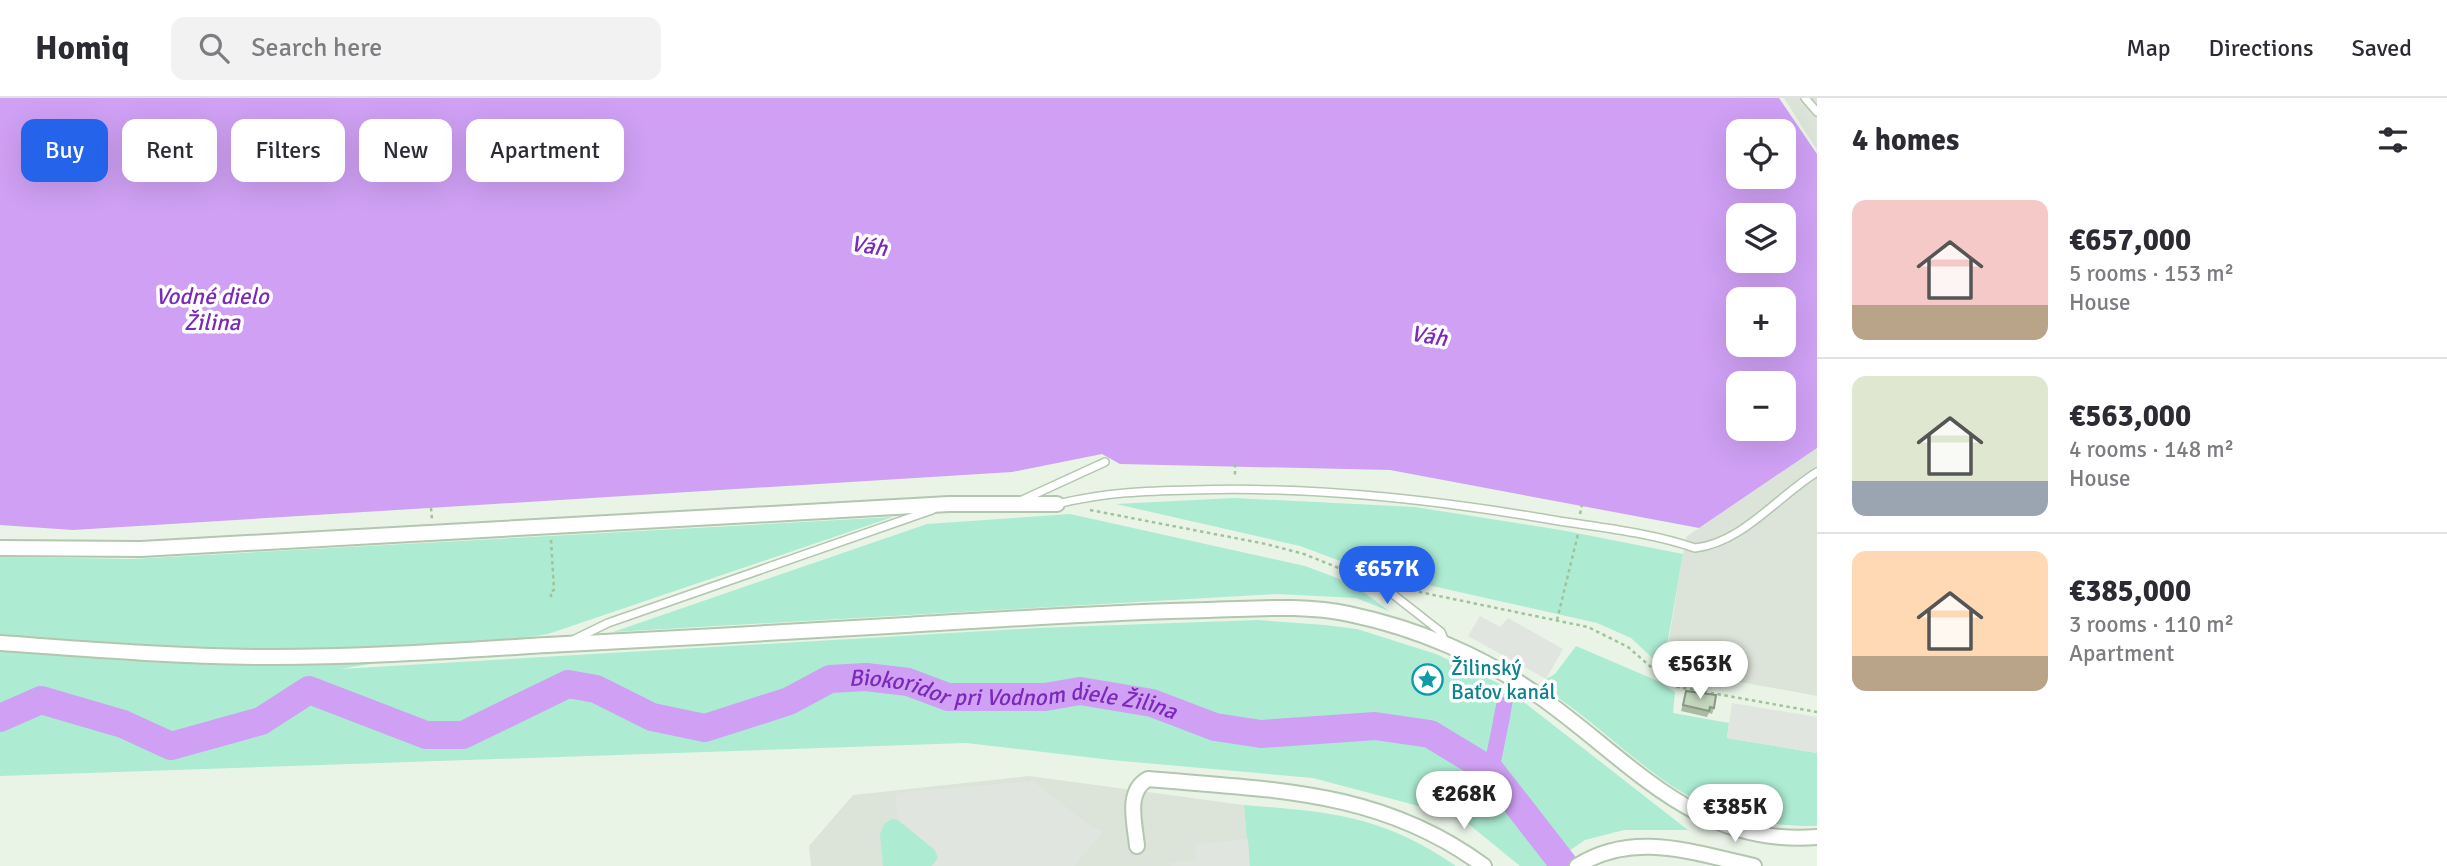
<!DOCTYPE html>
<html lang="en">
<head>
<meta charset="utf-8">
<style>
	:root { --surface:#fff; --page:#f2f2f3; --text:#2b2b33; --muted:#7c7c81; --line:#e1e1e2; --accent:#2563eb }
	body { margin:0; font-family:Signika,sans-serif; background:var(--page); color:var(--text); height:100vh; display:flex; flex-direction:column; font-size:26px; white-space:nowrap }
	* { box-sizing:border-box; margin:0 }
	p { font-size:23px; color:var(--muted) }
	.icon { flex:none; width:38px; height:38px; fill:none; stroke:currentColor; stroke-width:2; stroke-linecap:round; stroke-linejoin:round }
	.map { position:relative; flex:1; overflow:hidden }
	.details { display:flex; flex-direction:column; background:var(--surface); width:630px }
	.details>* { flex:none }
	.top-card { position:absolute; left:21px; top:21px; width:665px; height:63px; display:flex; gap:14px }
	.controls { position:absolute; left:1726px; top:21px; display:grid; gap:14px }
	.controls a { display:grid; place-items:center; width:70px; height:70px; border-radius:14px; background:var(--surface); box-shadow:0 7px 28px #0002; font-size:35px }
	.price { position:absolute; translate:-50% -60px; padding:0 16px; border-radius:24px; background:#fff; color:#222; font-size:23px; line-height:46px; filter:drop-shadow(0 2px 4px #0008) }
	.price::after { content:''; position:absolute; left:50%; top:42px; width:21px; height:16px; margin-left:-10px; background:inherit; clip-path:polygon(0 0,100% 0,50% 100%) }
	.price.active { background:var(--accent); color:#fff }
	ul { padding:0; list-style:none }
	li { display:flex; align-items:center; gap:21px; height:175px; padding:0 35px }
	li+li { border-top:2px solid var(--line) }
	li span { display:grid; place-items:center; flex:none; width:196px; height:140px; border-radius:14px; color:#555 }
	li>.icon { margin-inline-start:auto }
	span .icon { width:84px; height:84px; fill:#fffc; stroke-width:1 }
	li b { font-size:30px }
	h2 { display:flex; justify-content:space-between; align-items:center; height:84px; padding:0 35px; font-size:30px }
	.chip { padding:0 24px; border-radius:14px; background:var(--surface); box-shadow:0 7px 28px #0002; font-size:24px; line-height:63px }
	.chip.active { background:var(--accent); color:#fff }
	header { display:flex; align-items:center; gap:42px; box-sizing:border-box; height:98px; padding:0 35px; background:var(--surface); border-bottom:2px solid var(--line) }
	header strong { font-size:33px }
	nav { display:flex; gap:38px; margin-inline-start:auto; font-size:24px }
	.search { width:490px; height:63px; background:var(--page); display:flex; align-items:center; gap:18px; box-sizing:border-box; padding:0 24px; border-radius:14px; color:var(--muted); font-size:26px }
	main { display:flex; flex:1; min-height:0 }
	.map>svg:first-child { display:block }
	.industrial { fill:#dce3d8 }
	.green { fill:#adebd3 }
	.parking { fill:#e0e5df }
	.water { fill:#cfa0f4; fill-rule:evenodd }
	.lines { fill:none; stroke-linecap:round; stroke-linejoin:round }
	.canal { stroke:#cfa0f4; stroke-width:16 }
	.river { stroke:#cfa0f4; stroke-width:28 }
	.lane-casing { stroke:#b3c6af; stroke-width:10 }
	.street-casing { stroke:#b3c6af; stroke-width:18 }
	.path { stroke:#a1c399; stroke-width:2.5; stroke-dasharray:3.5 3.5; stroke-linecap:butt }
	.lane { stroke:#fff; stroke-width:7 }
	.street { stroke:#fff; stroke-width:14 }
	.wall { fill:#a9bba3 }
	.building { fill:#c5d9be; stroke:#8a9885; stroke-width:2 }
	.labels { text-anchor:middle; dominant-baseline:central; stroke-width:7; stroke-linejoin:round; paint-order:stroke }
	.culture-label { font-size:21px; fill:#0d838f; stroke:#fff; text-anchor:start }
	.water-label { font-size:23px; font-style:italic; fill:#7c28ba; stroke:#fff }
</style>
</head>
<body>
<header>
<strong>Homiq</strong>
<div class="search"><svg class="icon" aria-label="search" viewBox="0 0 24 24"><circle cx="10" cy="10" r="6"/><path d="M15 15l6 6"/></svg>Search here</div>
<nav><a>Map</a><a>Directions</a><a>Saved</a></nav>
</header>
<main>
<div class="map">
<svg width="1817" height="768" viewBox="0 0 1817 768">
	<rect width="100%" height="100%" fill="#e9f4e7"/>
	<!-- industrial -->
	<path class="industrial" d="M 1784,0 L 1817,0 L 1817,52 Z
		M 1817,350 L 1817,598 L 1664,570 L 1686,439 Z
		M 1029,678 L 1244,707 L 1249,768 L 811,768 L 809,748 L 853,697 Z"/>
	<!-- green -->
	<path class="green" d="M 1234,400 L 1415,409 L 1561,432 L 1683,456 L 1663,570 L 1631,540 L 1597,525 L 1370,474 L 1300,448 L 1116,406 Z
		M 1070,416 L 1305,468 L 1353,486 L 1389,513 L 1356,500 L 1277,496 L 613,534 L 927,426 Z
		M 893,419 L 548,536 L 340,571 L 1036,530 L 1258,522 L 1325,527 L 1357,531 L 1436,556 L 1502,587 L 1688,732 L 1624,732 L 1585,742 L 1547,768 L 1520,768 L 1460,719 L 1313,680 L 1111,662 L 966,645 L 0,678 L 0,459 L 133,461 Z
		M 1576,548 L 1660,584 L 1675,594 L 1673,615 L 1729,625 L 1727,640 L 1817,655 L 1817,728 C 1682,730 1643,656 1543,589 L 1546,581 L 1555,576 Z
		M 1244,707 C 1331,714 1381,717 1456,768 L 1249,768 Z
		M 892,721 L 898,722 L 935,752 L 938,760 L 932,768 L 883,768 L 880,736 L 884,726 Z"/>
	<!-- parking -->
	<path class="parking" d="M 1480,518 L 1500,529 L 1508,520 L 1563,551 L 1546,581 L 1468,538 Z
		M 1732,605 L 1817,619 L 1817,655 L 1727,640 Z
		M 1033,683 L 1092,729 L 1104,733 L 1074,768 L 932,768 L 938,760 L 935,752 L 898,722 L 895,695 Z
		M 1248,741 L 1250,768 L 1170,768 L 1170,765 L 1196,762 L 1195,746 Z"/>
	<!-- water -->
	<path class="water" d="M 0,0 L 1779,0 L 1817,56 L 1817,350 L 1699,430 L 1390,372 L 1120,366 L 1102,356 L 1012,374 L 73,432 L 0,427 ZM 1738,33 L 1783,33 L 1783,79 L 1738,79 ZM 1738,117 L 1783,117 L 1783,163 L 1738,163 ZM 1738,201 L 1783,201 L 1783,247 L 1738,247 ZM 1738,285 L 1783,285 L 1783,331 L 1738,331 Z
		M 1498,598 L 1513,601 L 1509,625 L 1493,622 Z"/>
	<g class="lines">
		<!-- canal -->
		<path class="canal" d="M 1491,673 L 1501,624"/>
		<!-- river -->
		<path class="river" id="s1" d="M 0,620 L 41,602 L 123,626 L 171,648 L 261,623 L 309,592 L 426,637 L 463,637 L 568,586 L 596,591 L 652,619 L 705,630 L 789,603 L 830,581 L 866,579 L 908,584 L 948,599 L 1045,599 L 1080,593 L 1152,605 L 1215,629 L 1261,636 L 1375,628 L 1430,636 L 1491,673 L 1565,768"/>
		<defs>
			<path id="lane" d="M 1805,0 L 1817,14
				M 1020,403 L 1105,364
				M 1057,406 C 1107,394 1144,393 1194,392 C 1317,388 1439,402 1559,423 C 1604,430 1652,435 1695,450 C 1742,445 1778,398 1817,374
				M 1381,487 L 1441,534 L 1446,546
				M 575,541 L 608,525 L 932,412"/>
			<path id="street" d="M 0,450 L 141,451 L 949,406 L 1057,406
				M 0,545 C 85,551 170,558 255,559 C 352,560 450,553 547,547 C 667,541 786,534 906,527 C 1007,521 1107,514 1208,512 C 1254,511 1304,506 1349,516 C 1416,530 1483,558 1539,598 C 1629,661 1695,749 1817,739
				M 1137,748 C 1135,726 1125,693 1148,681 C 1271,692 1380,691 1484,768
				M 1577,768 C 1634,732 1693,755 1754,768"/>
		</defs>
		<!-- lane casing -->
		<use href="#lane" class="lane-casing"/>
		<!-- street casing -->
		<use href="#street" class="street-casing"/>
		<!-- path -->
		<path class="path" d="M 1235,366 L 1235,380
			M 431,410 L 432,421
			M 1090,412 L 1266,446 L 1304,456 L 1371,483
			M 1580,416 L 1582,407
			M 551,442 L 554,492 L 551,493 L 551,501
			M 1405,491 L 1588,529 L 1628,549 L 1667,583 L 1678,589 L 1817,614
			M 1557,522 L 1578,436"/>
		<!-- lane -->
		<use href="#lane" class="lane"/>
		<!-- street -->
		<use href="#street" class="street"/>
	</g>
	<!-- wall -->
	<path class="wall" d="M 1686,593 L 1714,610 L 1712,616 L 1709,615 L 1707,619 L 1681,613 Z"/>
	<!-- building -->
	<path class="building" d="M 1686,593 L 1716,597 L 1714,610 L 1710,609 L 1709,613 L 1683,607 Z"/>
	<!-- icons -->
	<defs>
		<symbol id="sight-ring" viewBox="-11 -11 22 22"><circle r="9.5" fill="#fff" stroke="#0f9aa8" stroke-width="1.5"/><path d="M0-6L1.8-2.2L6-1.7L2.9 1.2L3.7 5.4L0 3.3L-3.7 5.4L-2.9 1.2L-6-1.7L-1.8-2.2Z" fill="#0f9aa8"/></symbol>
	</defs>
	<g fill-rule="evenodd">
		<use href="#sight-ring" x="1410" y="564" width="35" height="35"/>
	</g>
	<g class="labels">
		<!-- culture labels -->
		<g class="culture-label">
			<text x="1451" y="570">Žilinský<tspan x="1451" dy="24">Baťov kanál</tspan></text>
		</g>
		<!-- water labels -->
		<g class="water-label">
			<text transform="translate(869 148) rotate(9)">Váh</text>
			<text x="212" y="198">Vodné dielo<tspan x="212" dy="26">Žilina</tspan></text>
			<text transform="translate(1429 238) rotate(9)">Váh</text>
			<text stroke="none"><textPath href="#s1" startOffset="1078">Biokoridor pri Vodnom diele Žilina</textPath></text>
		</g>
	</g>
</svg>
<div class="controls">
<a><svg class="icon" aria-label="locate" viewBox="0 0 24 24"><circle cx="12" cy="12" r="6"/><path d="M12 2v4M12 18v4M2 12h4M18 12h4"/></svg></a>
<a><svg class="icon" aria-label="layers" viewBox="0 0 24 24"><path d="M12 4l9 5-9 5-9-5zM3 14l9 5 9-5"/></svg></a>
<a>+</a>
<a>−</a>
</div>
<b class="price active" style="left:1387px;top:508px">€657K</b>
<b class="price" style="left:1700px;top:603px">€563K</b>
<b class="price" style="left:1464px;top:733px">€268K</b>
<b class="price" style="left:1735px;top:746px">€385K</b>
<div class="top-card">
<a class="chip active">Buy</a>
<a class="chip">Rent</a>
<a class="chip">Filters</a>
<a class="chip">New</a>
<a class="chip">Apartment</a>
</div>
</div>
<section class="details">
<h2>4 homes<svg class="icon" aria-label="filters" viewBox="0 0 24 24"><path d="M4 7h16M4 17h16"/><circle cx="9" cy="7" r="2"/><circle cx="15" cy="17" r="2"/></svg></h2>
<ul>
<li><span style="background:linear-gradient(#f6c9c9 75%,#b9a48a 0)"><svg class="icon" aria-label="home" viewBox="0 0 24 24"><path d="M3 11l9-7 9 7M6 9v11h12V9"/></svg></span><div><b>€657,000</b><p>5 rooms · 153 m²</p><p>House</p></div></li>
<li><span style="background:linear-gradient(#dfe7d0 75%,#9aa5b1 0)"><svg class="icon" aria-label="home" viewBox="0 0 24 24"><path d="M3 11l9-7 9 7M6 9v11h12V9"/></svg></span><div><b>€563,000</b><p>4 rooms · 148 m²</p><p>House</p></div></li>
<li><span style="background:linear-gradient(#ffd9b3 75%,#b9a48a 0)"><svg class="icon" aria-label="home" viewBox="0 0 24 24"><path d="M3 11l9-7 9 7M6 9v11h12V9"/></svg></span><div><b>€385,000</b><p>3 rooms · 110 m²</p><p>Apartment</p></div></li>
</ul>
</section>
</main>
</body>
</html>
